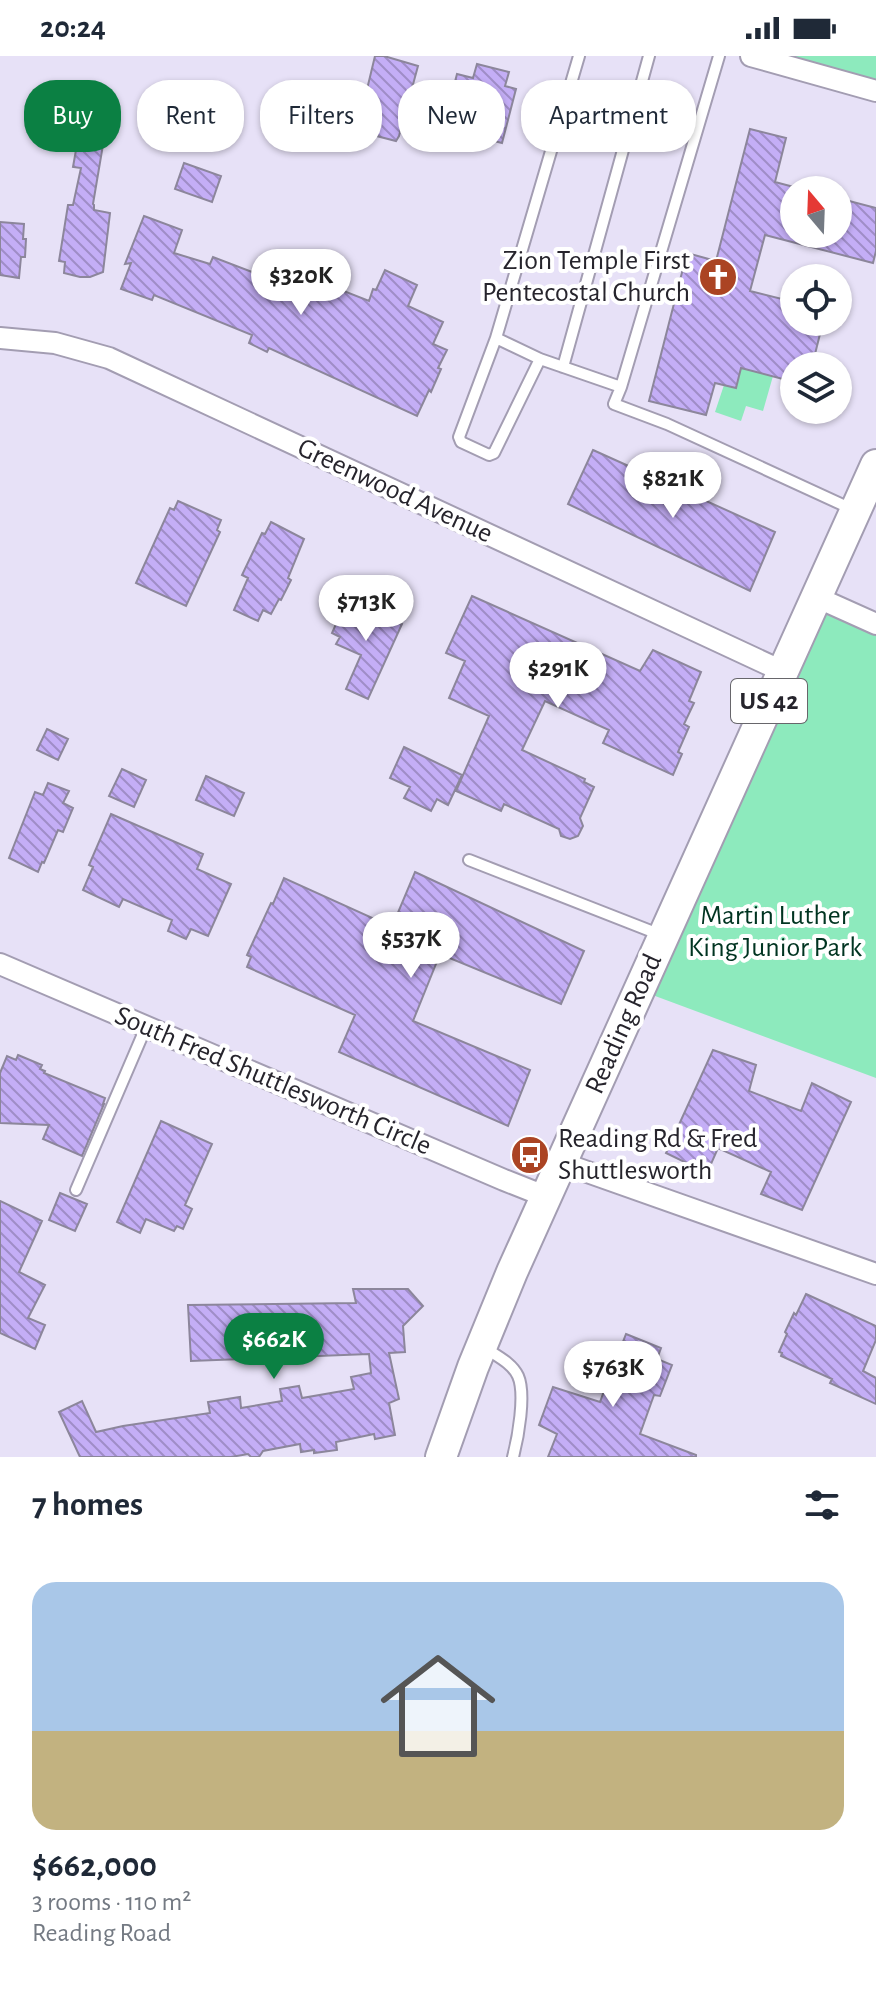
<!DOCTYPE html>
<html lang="en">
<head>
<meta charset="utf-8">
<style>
	:root { --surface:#fff; --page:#f6f6f7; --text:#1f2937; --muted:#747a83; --line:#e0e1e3; --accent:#0b8043 }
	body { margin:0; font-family:"Alegreya Sans",sans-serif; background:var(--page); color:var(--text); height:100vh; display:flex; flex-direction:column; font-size:30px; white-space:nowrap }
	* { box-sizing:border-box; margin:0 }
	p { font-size:26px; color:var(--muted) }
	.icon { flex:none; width:44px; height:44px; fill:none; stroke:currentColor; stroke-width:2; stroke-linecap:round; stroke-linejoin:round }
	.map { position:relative; height:1401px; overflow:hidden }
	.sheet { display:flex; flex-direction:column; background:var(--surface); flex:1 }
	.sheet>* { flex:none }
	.guide { position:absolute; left:24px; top:24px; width:828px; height:72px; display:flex; gap:16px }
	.needle { width:52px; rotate:341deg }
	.fabs { position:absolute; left:780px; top:120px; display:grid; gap:16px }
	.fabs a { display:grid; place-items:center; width:72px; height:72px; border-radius:50%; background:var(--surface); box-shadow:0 2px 6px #0004; font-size:40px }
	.price { position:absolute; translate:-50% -68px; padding:0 18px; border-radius:28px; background:#fff; color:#222; font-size:26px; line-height:52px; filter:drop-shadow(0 2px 4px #0008) }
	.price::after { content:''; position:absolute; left:50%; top:48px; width:24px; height:18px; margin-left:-12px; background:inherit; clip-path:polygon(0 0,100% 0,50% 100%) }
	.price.current { background:var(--accent); color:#fff }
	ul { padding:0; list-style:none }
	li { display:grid; align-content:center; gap:16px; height:424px; padding:0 32px }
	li+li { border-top:2px solid var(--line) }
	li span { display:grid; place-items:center; height:248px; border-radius:24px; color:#555 }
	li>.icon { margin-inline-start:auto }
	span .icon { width:144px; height:144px; fill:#fffc; stroke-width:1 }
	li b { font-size:34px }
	h2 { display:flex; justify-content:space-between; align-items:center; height:96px; padding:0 32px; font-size:34px }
	.chip { padding:0 28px; border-radius:32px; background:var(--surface); box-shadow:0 2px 6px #0004; font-size:28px; line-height:72px }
	.chip.current { background:var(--accent); color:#fff }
	.status { display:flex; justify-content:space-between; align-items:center; height:56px; padding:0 40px; background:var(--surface); direction:ltr }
	.status svg { height:22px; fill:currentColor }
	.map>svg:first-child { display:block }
	.park { fill:#8deabd }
	.building { fill:url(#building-back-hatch); stroke:#8c869b; stroke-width:2 }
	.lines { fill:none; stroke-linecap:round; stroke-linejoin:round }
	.service-casing { stroke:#a39db2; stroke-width:14 }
	.minor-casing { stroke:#a39db2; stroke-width:24 }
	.primary-casing { stroke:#a39db2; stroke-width:34 }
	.service { stroke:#fff; stroke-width:10 }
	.minor { stroke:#fff; stroke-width:20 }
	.primary { stroke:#fff; stroke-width:30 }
	.labels { text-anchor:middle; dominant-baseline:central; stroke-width:8; stroke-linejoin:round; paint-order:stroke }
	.shield { fill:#fff; stroke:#67666b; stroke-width:2 }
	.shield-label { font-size:26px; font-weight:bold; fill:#26242c }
	.poi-label { font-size:28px; fill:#26242c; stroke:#fff; text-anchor:end }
	.street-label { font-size:28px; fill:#26242c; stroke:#fff }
	.park-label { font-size:28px; fill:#003421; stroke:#fff }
</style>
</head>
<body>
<div class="status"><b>20:24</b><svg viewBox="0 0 49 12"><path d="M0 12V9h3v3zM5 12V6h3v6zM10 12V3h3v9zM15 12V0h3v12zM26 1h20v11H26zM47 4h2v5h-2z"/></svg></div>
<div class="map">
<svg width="876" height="1401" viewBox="0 0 876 1401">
	<defs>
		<pattern id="building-back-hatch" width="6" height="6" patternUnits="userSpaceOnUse" patternTransform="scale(2)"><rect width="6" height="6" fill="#c4aef6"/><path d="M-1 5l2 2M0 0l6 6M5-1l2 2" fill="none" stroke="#9f8dc7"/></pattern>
	</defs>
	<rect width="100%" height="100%" fill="#e7e1f7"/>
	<!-- park -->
	<path class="park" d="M 751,0 L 876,0 L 876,35 Z
		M 741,312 L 773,320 L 763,355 L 746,350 L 741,365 L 715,356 L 724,329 L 736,332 Z
		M 816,541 L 876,568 L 876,1022 L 639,934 Z"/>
	<!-- building -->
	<path class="building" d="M 375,0 L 384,0 L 418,10 L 399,80 L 396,85 L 357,75 Z
		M 477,8 L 509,16 L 505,30 L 516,33 L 502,87 L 443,72 L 457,18 L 473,22 Z
		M 91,62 L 107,65 L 93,148 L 94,149 L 94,154 L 110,157 L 103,216 L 90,221 L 80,221 L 64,217 L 65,206 L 59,205 L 68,149 L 73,149 L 81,112 L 73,111 L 79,77 L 87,78 Z
		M 750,73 L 786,82 L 775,126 L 794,131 L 794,178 L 838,178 L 838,142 L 876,152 L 876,195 L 873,207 L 765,179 L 750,235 L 794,246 L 794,266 L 823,266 L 812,310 L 794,310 L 794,326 L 741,312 L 736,332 L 715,327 L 706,359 L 649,345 L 687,197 L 716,205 Z
		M 184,107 L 221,120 L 212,146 L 175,133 Z
		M 144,160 L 182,174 L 174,197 L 210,208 L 213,201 L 252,216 L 260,204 L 280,212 L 275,222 L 313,239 L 316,232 L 323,235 L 326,228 L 369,245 L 373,233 L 376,234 L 385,214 L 417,229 L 408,250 L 443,266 L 433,288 L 447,294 L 438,312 L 441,313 L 431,336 L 429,334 L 417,360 L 269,292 L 267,296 L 249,287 L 252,279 L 154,239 L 152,244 L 121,233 L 131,207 L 125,208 Z
		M 0,166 L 24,168 L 23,183 L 26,183 L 25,201 L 21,201 L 19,222 L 0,219 Z
		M 593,394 L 775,476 L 750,535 L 568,448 Z
		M 178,445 L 221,464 L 217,474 L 220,476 L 186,550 L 136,527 L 170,452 L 174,454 Z
		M 271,466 L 304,483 L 288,522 L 291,524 L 281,544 L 279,543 L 271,558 L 263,554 L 258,565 L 234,554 L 248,522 L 242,519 L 262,477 L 265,478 Z
		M 472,540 L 640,615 L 653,594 L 701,616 L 689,645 L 694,647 L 684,668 L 689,671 L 678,696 L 682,698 L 673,719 L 603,687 L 609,674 L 545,645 L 522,694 L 585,723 L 584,726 L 594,731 L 580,762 L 583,770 L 578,780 L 570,783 L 561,780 L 559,773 L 504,748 L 501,755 L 456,735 L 489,660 L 449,642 L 465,605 L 446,597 Z
		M 347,543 L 402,568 L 368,643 L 346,633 L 361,599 L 336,588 L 340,581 L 332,577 Z
		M 47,673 L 68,683 L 58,704 L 37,694 Z
		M 404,691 L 462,719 L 448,749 L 437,743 L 431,755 L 404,742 L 410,731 L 390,722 Z
		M 122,713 L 146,724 L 134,751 L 109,740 Z
		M 206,720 L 244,737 L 234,760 L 196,744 Z
		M 48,727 L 69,735 L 63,747 L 73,752 L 63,776 L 58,774 L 44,807 L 42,806 L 38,816 L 9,802 L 35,736 L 43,739 Z
		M 111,758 L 203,798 L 197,813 L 231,828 L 208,880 L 191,873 L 186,883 L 168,875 L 172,864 L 123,843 L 119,851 L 83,834 L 93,811 L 89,809 Z
		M 415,816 L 584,895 L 561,948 L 440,898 L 413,965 L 530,1014 L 508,1070 L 339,996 L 355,959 L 247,911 L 251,901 L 247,899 L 271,847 L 273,848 L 284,822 L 392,871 Z
		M 713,994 L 756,1009 L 749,1035 L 801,1055 L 812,1027 L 851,1046 L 802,1154 L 761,1138 L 771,1116 L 718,1092 L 707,1117 L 666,1097 Z
		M 18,999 L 42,1009 L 40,1013 L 45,1015 L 44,1017 L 105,1042 L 103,1048 L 104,1048 L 82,1100 L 43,1083 L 49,1069 L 0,1067 L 0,1017 L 7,1000 L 16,1004 Z
		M 161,1065 L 212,1088 L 185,1149 L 192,1153 L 183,1173 L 177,1170 L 174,1175 L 146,1163 L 140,1177 L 117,1166 Z
		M 60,1137 L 87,1148 L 75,1175 L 49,1164 Z
		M 0,1145 L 42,1165 L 19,1216 L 45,1229 L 28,1262 L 45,1269 L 35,1293 L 0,1277 Z
		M 353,1233 L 408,1233 L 423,1250 L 403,1270 L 405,1296 L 389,1297 L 399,1343 L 389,1347 L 395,1379 L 375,1383 L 374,1378 L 336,1386 L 337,1394 L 314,1397 L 314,1394 L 301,1396 L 300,1388 L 263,1395 L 259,1401 L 251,1401 L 248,1398 L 231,1401 L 80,1401 L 59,1356 L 82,1345 L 96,1376 L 123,1370 L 210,1357 L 208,1346 L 240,1341 L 241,1352 L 282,1345 L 280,1333 L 299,1330 L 302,1342 L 354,1333 L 351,1321 L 371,1317 L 369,1298 L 191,1305 L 188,1249 L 356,1247 Z
		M 806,1238 L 876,1270 L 876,1284 L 863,1315 L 876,1322 L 876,1348 L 830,1327 L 832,1323 L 781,1300 L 782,1297 L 779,1296 L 787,1278 L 785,1276 L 794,1257 L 796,1259 Z
		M 626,1278 L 661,1292 L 657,1303 L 672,1309 L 660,1340 L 654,1339 L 640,1378 L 696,1399 L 696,1401 L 548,1401 L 557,1378 L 539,1369 L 553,1331 L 600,1346 L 612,1313 L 603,1309 L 610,1292 L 619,1296 Z"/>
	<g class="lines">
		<defs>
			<path id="service" d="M 719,0 L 621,331 L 614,348 L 667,368 L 854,454
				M 496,282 L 540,303 L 621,331
				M 540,303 L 494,397 L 489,399 L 461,386 L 459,381 L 496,282 L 579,0
				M 563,311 L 649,0
				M 469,804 L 661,879
				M 76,1134 L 146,971
				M 485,1292 C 497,1300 512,1307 518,1320 C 526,1338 518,1382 513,1401"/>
			<path id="minor" d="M 751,0 L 876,35
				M 0,282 L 55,287 L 109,302 L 782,615
				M 816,541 L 876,568
				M 0,908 L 504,1124 L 547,1141
				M 562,1107 L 876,1218"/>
			<path id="primary" d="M 441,1401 L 473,1311 L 512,1216 L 876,409"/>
		</defs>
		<!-- service casing -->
		<use href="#service" class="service-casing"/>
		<!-- minor casing -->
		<use href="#minor" class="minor-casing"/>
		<!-- primary casing -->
		<use href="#primary" class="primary-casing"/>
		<!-- service -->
		<use href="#service" class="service"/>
		<!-- minor -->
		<use href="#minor" class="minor"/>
		<!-- primary -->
		<use href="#primary" class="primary"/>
	</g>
	<!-- icons -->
	<defs>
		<symbol id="church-disc" viewBox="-11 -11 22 22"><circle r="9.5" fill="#ab4423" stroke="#fff"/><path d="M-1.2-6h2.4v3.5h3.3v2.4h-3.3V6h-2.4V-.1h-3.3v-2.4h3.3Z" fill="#fff"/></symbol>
		<symbol id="bus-disc" viewBox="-11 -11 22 22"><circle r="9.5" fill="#ab4423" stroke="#fff"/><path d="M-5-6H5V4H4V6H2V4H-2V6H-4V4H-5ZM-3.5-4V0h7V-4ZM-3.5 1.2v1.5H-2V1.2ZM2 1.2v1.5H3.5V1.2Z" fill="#fff"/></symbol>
	</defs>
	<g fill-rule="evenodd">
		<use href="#church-disc" x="696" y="199" width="44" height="44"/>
		<use href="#bus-disc" x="508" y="1077" width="44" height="44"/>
	</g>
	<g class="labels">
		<!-- shield labels -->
		<rect class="shield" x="731" y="623" width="76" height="44" rx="6"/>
		<g class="shield-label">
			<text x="769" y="645">US 42</text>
		</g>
		<!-- poi labels -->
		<g class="poi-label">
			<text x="690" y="205">Zion Temple First<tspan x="690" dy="32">Pentecostal Church</tspan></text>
			<text x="558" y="1083" text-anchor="start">Reading Rd &amp; Fred<tspan x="558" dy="32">Shuttlesworth</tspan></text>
		</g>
		<!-- street labels -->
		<g class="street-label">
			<text transform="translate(395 435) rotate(25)">Greenwood Avenue</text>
			<text transform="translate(624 968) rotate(-66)">Reading Road</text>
			<text transform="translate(273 1025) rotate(23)">South Fred Shuttlesworth Circle</text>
		</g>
		<!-- park labels -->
		<g class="park-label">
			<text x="775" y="860">Martin Luther<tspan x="775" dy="32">King Junior Park</tspan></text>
		</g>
	</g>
</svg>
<div class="fabs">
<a><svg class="needle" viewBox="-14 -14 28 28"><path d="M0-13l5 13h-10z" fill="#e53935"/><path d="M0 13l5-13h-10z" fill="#747a83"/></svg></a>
<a><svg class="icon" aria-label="locate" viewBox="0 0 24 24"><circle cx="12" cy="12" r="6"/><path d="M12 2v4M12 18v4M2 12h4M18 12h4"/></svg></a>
<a><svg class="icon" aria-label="layers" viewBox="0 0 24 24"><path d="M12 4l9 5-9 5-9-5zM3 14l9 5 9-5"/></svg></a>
</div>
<b class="price" style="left:301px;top:261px">$320K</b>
<b class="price" style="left:673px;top:464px">$821K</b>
<b class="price" style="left:366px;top:587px">$713K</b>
<b class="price" style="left:558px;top:654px">$291K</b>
<b class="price" style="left:411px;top:924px">$537K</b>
<b class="price current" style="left:274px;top:1325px">$662K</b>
<b class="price" style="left:613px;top:1353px">$763K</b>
<div class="guide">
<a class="chip current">Buy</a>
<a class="chip">Rent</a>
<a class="chip">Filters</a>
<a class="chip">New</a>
<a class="chip">Apartment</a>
</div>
</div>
<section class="sheet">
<h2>7 homes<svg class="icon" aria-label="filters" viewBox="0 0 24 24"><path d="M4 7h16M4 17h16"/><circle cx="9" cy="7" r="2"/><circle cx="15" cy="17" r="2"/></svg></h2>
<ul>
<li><span style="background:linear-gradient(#a9c7e8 60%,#c2b280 0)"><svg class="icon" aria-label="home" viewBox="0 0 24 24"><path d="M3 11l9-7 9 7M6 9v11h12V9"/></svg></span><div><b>$662,000</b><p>3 rooms · 110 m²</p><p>Reading Road</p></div></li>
</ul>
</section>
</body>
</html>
